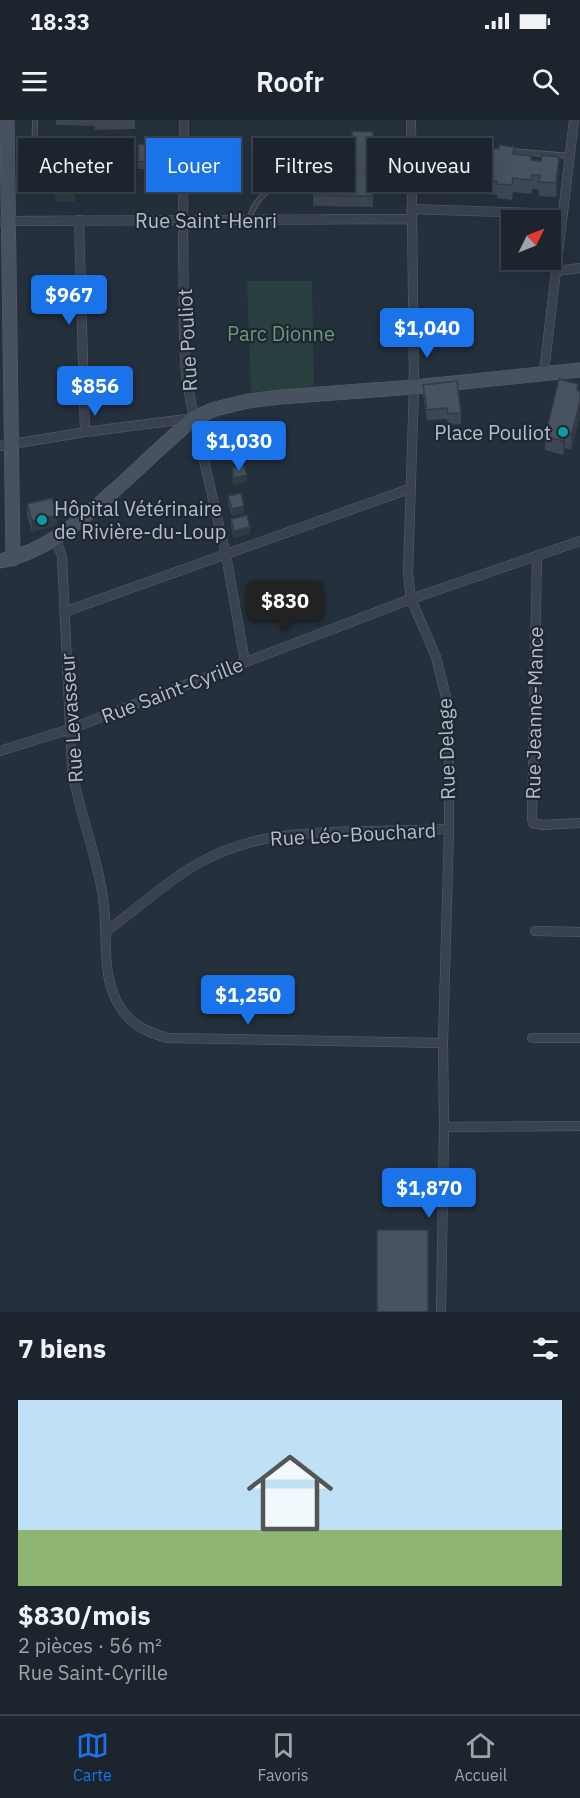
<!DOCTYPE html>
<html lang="fr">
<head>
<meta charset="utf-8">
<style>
	:root { --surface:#1c242e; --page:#252c36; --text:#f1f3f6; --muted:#a0a4aa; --line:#3a414a; --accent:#1a73e8 }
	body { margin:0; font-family:"IBM Plex Sans",sans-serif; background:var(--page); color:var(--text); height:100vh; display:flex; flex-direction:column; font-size:22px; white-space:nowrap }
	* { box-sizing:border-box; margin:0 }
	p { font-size:20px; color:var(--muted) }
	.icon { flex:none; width:33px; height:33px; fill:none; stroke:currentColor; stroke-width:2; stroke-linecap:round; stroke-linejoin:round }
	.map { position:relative; height:1192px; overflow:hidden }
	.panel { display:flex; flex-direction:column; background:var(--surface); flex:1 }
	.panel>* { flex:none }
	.top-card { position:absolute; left:18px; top:18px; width:544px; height:54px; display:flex; gap:12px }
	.needle { width:39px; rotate:47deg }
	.fabs { position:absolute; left:501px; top:90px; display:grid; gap:12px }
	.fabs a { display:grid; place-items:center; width:60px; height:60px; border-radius:0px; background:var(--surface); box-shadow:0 6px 24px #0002,0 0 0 2px var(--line); font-size:30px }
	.price { position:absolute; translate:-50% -51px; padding:0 14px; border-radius:6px; background:var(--accent); color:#fff; font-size:20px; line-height:39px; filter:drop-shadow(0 2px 3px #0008) }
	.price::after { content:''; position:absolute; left:50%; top:36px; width:18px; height:14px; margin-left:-9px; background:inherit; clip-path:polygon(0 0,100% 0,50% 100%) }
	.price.on { background:#222; color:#fff }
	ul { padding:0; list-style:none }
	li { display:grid; align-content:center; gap:12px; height:318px; padding:0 18px }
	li+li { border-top:2px solid var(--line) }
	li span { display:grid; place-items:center; height:186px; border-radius:0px; color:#555 }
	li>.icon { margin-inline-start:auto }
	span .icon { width:108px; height:108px; fill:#fffc; stroke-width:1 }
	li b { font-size:26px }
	h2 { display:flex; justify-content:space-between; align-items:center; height:72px; padding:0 18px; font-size:26px }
	.chip { padding:0 21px; border-radius:0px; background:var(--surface); box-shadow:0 6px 24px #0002,0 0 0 2px var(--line); font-size:21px; line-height:54px }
	.chip.on { background:var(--accent); color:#fff }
	.status { display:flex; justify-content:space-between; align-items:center; height:42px; padding:0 30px; background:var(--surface); direction:ltr }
	.status svg { height:16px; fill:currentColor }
	header { display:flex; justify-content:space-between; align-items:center; height:78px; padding:0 18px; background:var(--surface); font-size:27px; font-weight:600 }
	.tab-bar { display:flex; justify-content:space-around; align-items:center; height:84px; border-top:2px solid var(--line); background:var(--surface); font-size:16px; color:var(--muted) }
	.tab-bar a { display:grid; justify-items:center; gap:3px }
	.tab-bar .on { color:var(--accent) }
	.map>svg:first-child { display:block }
	.green { fill:#283e3f }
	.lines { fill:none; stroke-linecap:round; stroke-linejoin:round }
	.lane-casing { stroke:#57606b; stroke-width:6 }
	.street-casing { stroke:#57606b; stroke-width:10 }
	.secondary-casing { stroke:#57606b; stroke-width:15 }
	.lane { stroke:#39424e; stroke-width:4.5 }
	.street { stroke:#39424e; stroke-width:9 }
	.secondary { stroke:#485160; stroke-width:14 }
	.wall { fill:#3d4753 }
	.shaded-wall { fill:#323a44 }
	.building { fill:#475361; stroke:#323a44; stroke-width:1.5 }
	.culture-dot { fill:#0f9aa8; stroke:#1e2733; stroke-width:2 }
	.labels { text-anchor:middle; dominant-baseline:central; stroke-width:4.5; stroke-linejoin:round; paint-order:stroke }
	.street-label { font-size:20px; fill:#b5bdc8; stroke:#1e2733 }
	.park-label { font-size:20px; fill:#6e9877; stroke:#1e2733 }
	.poi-label { font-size:20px; fill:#b5bdc8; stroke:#1e2733; text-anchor:end }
</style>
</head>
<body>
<div class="status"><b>18:33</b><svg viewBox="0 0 49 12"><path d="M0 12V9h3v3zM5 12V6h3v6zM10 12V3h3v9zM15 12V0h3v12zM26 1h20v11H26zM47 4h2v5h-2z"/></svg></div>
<header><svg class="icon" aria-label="menu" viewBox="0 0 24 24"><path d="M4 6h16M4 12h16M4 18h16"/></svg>Roofr<svg class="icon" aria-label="search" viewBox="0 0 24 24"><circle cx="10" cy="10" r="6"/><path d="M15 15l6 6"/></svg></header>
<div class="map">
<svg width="580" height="1192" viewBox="0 0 580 1192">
	<rect width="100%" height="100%" fill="#25303d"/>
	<!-- green -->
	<path class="green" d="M 56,43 L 77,44 L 75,82 L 55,82 Z
		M 247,161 L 312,161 L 314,266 L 251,272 Z"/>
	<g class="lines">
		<defs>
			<path id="lane" d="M 411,25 L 462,28
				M 510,31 L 570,36
				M 11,67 L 34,45 L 35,0
				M 249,100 C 262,55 298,69 319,38 L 318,31 L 309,26 L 270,29 L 267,35 L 266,71"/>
			<path id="street" d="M 184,0 L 183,100 L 184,221 L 186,256 L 194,298 L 226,435 L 245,542
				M 411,0 L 414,267 L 408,453 L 411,479 L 436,537 L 447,581 L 449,603 L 449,709 L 443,923 L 444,1007 L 441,1192
				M 411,89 L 563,94
				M 79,100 L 85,312
				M 0,101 L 411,99
				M 556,151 L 580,148
				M 544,252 L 574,0
				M 0,326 L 85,312 L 194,298
				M 55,418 L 62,436 L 72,649 C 79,693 97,734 103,778 C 109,816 99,857 122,890 C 134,907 150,913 168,918 L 443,923
				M 537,436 L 532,699 L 533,703 L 542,705 L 580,703
				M 64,492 L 409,369
				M 0,631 L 70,609 L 411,479 L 580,421
				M 535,811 L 580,812
				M 105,812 C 136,790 164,763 197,744 C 250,714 299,713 357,711 C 387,711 418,710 449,709
				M 532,918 L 580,918
				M 444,1007 L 580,1006"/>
			<path id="secondary" d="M 7,0 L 13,439
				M 0,441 C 51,431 89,393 126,360 C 148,339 171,318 194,298 L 215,289 L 248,281 L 280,277 L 414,267 L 580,250"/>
		</defs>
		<!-- lane casing -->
		<use href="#lane" class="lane-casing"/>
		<!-- street casing -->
		<use href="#street" class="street-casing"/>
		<!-- secondary casing -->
		<use href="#secondary" class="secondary-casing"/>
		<!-- lane -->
		<use href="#lane" class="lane"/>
		<!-- street -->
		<use href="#street" class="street"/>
		<!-- secondary -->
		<use href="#secondary" class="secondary"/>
	</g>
	<!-- wall -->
	<path class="wall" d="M 56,0 L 135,0 L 135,9 L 95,10 L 95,6 L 56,5 Z
		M 373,12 L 373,87 L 313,86 L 313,55 L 351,55 Z
		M 138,24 L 150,24 L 150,49 L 138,49 Z
		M 514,34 L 559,51 L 556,77 L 539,76 L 539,69 L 532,69 L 531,74 L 513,72 L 512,80 L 497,78 L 497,75 L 456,72 L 456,58 Z
		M 423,265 L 461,293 L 461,304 L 448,305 L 447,299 L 427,300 L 423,275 Z
		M 578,270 L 580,271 L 580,296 L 571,330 L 565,328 L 563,335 L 545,330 L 545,316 Z
		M 232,348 L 247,362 L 234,365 L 232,355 Z
		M 228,376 L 244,393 L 232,396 L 228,384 Z
		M 27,384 L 57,405 L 32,412 L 27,395 Z
		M 231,399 L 250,414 L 234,418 L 231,406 Z"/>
	<!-- shaded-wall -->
	<path class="shaded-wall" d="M 559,37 L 559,51 L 556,77 L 556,63 Z
		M 580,282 L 580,296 L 571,330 L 571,316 Z
		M 565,314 L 565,328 L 563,335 L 563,321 Z
		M 247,355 L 247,362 L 234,365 L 234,358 Z
		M 244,386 L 244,393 L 232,396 L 232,389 Z
		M 57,395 L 57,405 L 32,412 L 32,401 Z
		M 250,407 L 250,414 L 234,418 L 234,411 Z"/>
	<!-- building -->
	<path class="building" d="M 352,11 L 373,12 L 373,76 L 313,75 L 313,55 L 351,55 Z
		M 138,24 L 150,24 L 150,41 L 138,42 Z
		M 457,25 L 499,29 L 499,25 L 514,27 L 513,34 L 532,36 L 531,40 L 541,41 L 542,35 L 559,37 L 556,63 L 539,62 L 540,55 L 532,55 L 531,60 L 513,58 L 512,65 L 497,64 L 497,61 L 456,58 Z
		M 559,259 L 578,264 L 577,270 L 580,271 L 580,282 L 571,316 L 565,314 L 563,321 L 545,316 Z
		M 457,261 L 461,293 L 448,294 L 447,288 L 427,290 L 423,265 Z
		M 244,345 L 247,355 L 234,358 L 232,348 Z
		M 241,373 L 244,386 L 232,389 L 228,376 Z
		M 52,378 L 57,395 L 32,401 L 27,384 Z
		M 247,395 L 250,407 L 234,411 L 231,399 Z
		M 377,1110 L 428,1110 L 428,1192 L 377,1192 Z"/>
	<!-- markers -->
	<g class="culture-dot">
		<circle cx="563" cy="312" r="6"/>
		<circle cx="42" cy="400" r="6"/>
	</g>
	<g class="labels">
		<!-- street labels -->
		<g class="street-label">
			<text x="206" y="100">Rue Saint-Henri</text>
			<text transform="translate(187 220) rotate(-93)">Rue Pouliot</text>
			<text transform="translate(172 570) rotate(-21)">Rue Saint-Cyrille</text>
			<text transform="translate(534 593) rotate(-89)">Rue Jeanne-Mance</text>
			<text transform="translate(71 598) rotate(-94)">Rue Levasseur</text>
			<text transform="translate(446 629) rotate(-92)">Rue Delage</text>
			<text transform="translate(353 714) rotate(-3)">Rue Léo-Bouchard</text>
		</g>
		<!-- park labels -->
		<g class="park-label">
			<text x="281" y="213">Parc Dionne</text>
		</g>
		<!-- poi labels -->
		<g class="poi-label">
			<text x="551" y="312">Place Pouliot</text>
			<text x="54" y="388" text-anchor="start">Hôpital Vétérinaire<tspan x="54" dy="23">de Rivière-du-Loup</tspan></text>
		</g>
	</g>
</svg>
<div class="fabs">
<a><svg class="needle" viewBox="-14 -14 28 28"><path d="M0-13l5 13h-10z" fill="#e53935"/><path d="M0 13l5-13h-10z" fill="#a0a4aa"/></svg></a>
</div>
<b class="price" style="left:69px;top:206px">$967</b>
<b class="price" style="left:427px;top:239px">$1,040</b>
<b class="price" style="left:95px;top:297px">$856</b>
<b class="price" style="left:239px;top:352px">$1,030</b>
<b class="price on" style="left:285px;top:512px">$830</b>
<b class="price" style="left:248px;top:906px">$1,250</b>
<b class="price" style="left:429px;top:1099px">$1,870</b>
<div class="top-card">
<a class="chip">Acheter</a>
<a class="chip on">Louer</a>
<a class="chip">Filtres</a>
<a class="chip">Nouveau</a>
</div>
</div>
<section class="panel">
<h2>7 biens<svg class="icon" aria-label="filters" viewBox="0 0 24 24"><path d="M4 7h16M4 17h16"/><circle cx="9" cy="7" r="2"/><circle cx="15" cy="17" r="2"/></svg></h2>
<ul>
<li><span style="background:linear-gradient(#bfe0f5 70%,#8fb573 0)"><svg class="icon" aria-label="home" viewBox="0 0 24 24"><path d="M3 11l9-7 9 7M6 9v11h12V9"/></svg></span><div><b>$830/mois</b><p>2 pièces · 56 m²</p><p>Rue Saint-Cyrille</p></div></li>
</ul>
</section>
<nav class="tab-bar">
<a class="on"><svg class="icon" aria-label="map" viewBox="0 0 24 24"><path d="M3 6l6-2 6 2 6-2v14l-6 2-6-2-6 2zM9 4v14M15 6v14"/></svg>Carte</a>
<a><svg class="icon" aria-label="saved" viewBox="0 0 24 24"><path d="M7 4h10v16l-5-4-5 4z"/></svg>Favoris</a>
<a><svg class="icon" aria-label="home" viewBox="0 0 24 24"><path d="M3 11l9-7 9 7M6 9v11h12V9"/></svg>Accueil</a>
</nav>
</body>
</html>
